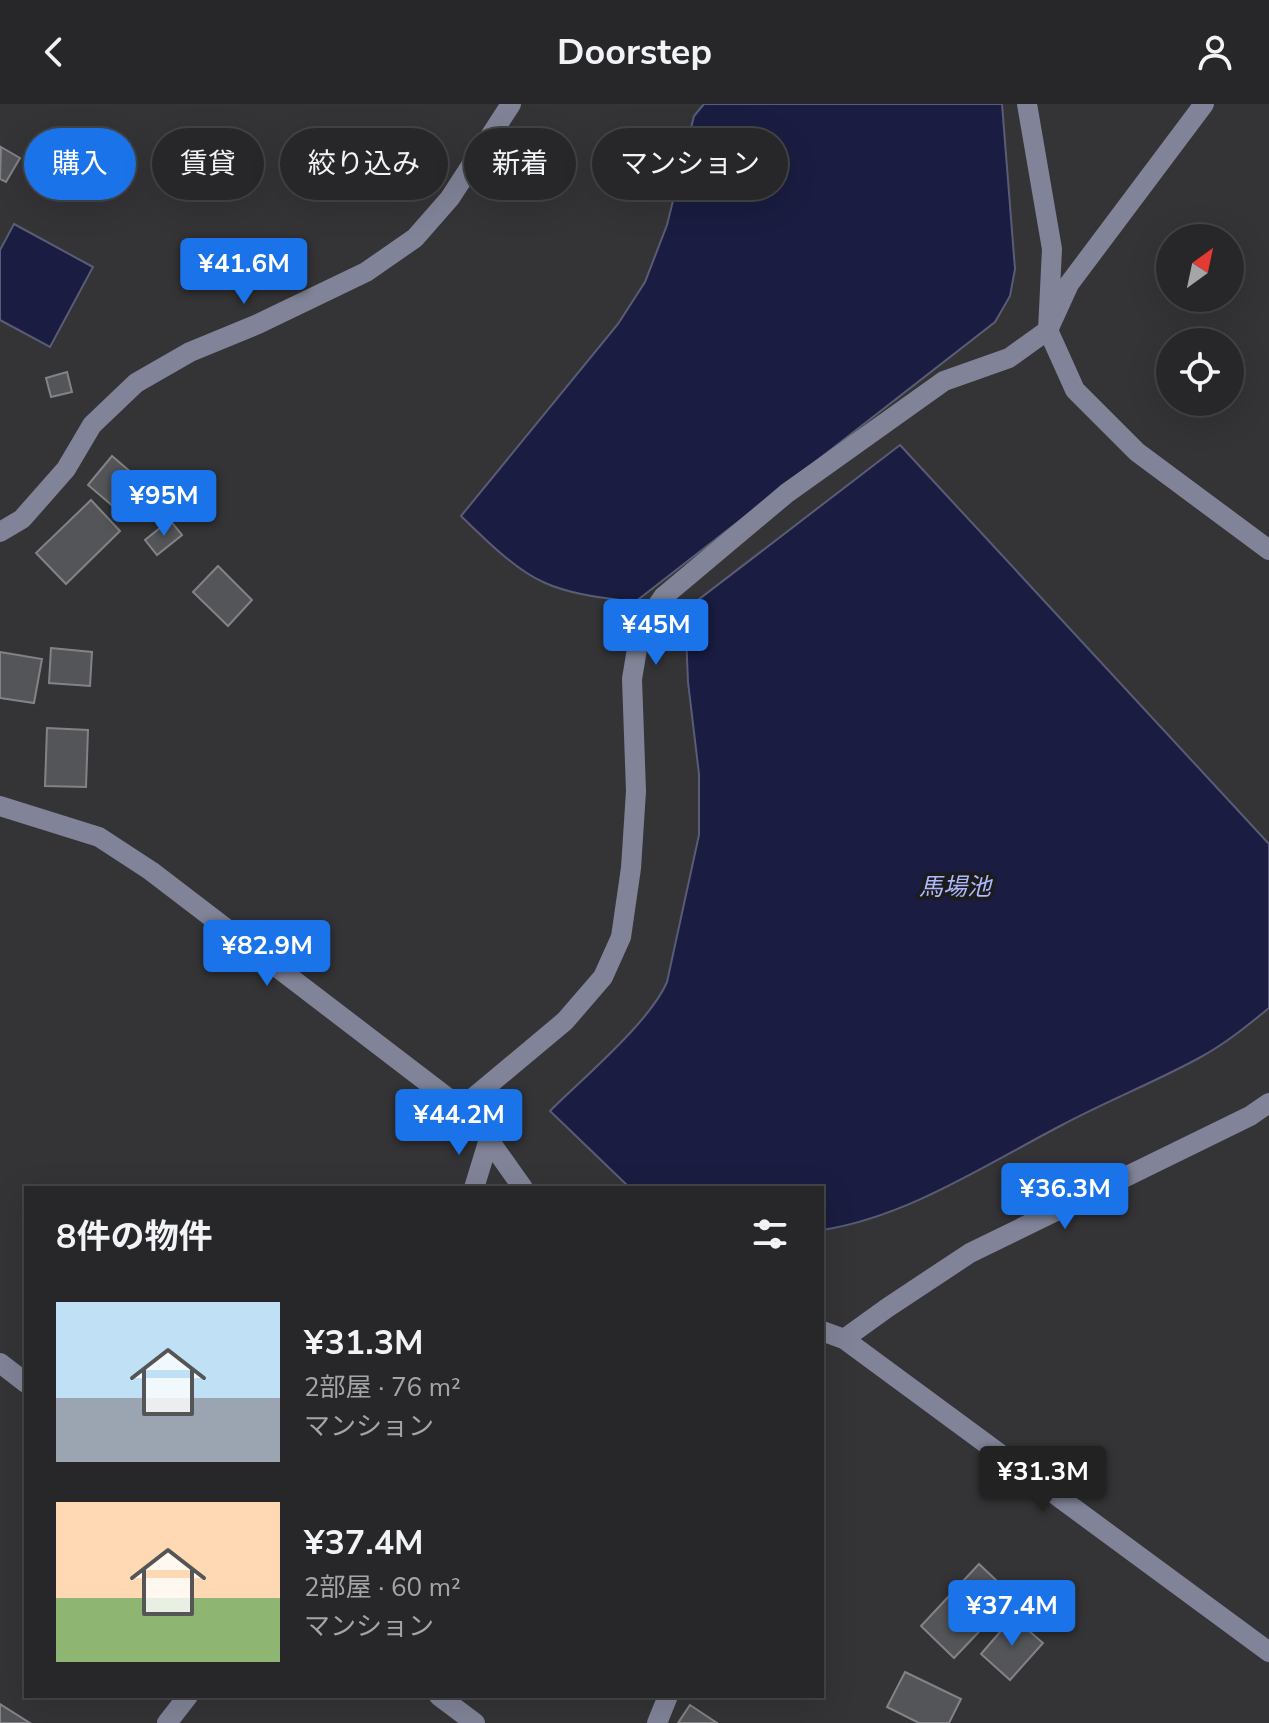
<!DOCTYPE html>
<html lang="ja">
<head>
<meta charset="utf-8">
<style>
	:root { --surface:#272729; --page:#2f2f31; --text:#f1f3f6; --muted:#a4a5a8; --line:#434446; --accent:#1a73e8 }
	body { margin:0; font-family:"Nunito Sans","Noto Sans JP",sans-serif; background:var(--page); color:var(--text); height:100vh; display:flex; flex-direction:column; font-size:30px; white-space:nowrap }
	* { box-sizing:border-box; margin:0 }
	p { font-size:26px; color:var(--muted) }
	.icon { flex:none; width:44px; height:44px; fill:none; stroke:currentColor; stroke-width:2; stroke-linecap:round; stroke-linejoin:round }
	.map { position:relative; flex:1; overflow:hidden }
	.drawer { position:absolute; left:24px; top:1082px; width:800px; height:512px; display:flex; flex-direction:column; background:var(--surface); border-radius:0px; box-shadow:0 8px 32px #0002,0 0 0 2px var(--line) }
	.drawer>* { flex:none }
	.guide { position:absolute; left:24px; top:24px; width:800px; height:72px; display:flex; gap:16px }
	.needle { width:52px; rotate:33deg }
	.fabs { position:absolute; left:1156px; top:120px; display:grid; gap:16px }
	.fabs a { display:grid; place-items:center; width:88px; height:88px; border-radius:50%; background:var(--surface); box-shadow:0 8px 32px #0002,0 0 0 2px var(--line); font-size:40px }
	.price { position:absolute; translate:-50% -68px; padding:0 18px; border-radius:8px; background:var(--accent); color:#fff; font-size:26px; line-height:52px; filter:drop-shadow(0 2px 4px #0008) }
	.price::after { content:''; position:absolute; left:50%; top:48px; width:24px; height:18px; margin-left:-12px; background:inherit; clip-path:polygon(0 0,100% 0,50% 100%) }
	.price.on { background:#222; color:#fff }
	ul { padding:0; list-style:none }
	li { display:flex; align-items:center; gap:24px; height:200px; padding:0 32px }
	li span { display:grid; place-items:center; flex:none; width:224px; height:160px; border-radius:0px; color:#555 }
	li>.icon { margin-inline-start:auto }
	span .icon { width:96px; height:96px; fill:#fffc; stroke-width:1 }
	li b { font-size:34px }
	h2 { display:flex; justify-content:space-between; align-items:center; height:96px; padding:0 32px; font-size:34px }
	.pill { padding:0 28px; border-radius:36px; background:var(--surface); box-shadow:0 8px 32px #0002,0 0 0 2px var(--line); font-size:28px; line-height:72px }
	.pill.on { background:var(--accent); color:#fff }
	header { display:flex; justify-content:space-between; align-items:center; height:104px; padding:0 32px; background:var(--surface); font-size:36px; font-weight:700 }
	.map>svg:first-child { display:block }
	.water { fill:#1a1c41; stroke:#5a5c76; stroke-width:2 }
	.building { fill:#545558; stroke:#838387; stroke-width:2 }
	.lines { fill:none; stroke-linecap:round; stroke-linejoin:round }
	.minor { stroke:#818498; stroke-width:20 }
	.labels { text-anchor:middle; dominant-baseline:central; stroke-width:7; stroke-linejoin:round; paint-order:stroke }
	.water-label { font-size:24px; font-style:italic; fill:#afb8fe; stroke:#1c1c1d }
</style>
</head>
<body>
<header><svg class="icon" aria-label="back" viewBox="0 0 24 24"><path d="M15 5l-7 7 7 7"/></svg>Doorstep<svg class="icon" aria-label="person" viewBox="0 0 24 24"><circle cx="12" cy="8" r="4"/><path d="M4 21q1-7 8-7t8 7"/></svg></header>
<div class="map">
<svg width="1269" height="1619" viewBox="0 0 1269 1619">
	<rect width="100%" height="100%" fill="#343437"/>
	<!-- water -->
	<path class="water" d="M 704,0 L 1002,0 L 1015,165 L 1010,192 L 995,218 L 635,498 C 605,494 571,491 543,478 C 514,465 484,434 461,412 L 618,220 L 645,178 L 667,121 L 694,12 Z
		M 14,120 L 93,163 L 50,243 L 0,216 L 0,146 Z
		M 900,341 L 1269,740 L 1269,904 C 1247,922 1225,940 1199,954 C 1155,978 1107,997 1062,1021 C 987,1060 907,1113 822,1126 L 822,1084 L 630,1084 L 550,1007 C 583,974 650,918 667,878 L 699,731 L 699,670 L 688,578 L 685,506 Z"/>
	<!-- building -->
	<path class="building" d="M 1,43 L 20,54 L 6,78 L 0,75 Z
		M 67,268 L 72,288 L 51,293 L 46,274 Z
		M 112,352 L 153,387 L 128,415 L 88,381 Z
		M 91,396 L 120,427 L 66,480 L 36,449 Z
		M 170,416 L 182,431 L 157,451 L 145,436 Z
		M 218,462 L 252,496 L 228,522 L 193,488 Z
		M 51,544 L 92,548 L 90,582 L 49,579 Z
		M 0,548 L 42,555 L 34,599 L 0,594 Z
		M 47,624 L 88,626 L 86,683 L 45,682 Z
		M 979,1460 L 1013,1492 L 954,1554 L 921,1522 Z
		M 1013,1513 L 1043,1539 L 1010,1576 L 981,1550 Z
		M 905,1568 L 961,1595 L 949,1619 L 919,1619 L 887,1603 Z
		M 0,1600 L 30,1619 L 0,1619 Z
		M 690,1601 L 717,1619 L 678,1619 Z"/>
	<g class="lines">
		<!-- minor -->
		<path class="minor" d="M 1027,0 L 1052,145 L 1048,226 L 1075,286 L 1137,348 L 1269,446
			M 0,428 L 22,415 L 66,365 L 92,321 L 136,279 L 190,248 L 258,220 L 366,168 L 415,134 L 450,94 L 511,0
			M 0,702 L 99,733 L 151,767 L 461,1004 L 484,1029 L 523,1084
			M 461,1004 L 565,917 L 603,873 L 621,833 L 631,764 L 636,687 L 632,575 L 640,527 L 663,493 L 787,389 L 944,277 L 1009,254 L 1048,226 L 1069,180 L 1204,0
			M 474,1084 L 489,1035
			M 822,1227 L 844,1235 L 1269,1548
			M 844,1235 L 887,1204 L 970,1149 L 1250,1012 L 1269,999
			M 0,1259 L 26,1279
			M 439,1592 L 475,1619
			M 167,1619 L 188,1592
			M 657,1619 L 668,1592"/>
	</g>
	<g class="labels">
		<!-- water labels -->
		<g class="water-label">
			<text x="955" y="783">馬場池</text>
		</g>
	</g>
</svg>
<div class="fabs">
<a><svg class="needle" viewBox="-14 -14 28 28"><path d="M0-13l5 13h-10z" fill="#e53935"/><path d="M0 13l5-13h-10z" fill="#a4a5a8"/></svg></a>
<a><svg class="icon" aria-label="locate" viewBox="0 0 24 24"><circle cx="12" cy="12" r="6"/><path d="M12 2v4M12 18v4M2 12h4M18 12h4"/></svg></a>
</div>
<b class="price" style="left:244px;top:202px">¥41.6M</b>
<b class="price" style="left:164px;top:434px">¥95M</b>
<b class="price" style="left:656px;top:563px">¥45M</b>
<b class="price" style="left:267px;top:884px">¥82.9M</b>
<b class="price" style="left:459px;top:1053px">¥44.2M</b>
<b class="price" style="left:1065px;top:1127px">¥36.3M</b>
<b class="price on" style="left:1043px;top:1410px">¥31.3M</b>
<b class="price" style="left:1012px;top:1544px">¥37.4M</b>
<div class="guide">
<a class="pill on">購入</a>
<a class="pill">賃貸</a>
<a class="pill">絞り込み</a>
<a class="pill">新着</a>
<a class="pill">マンション</a>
</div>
<section class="drawer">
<h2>8件の物件<svg class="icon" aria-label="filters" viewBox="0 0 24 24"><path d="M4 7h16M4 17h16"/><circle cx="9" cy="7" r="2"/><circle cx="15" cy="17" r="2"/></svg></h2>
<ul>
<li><span style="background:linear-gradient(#bfe0f5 60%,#9aa5b1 0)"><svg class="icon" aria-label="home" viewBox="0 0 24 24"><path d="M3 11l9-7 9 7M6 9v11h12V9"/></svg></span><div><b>¥31.3M</b><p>2部屋 · 76 m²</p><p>マンション</p></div></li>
<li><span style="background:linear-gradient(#ffd9b3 60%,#8fb573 0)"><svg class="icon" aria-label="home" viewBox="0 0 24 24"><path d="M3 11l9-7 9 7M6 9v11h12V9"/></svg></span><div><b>¥37.4M</b><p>2部屋 · 60 m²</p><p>マンション</p></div></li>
</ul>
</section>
</div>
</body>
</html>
